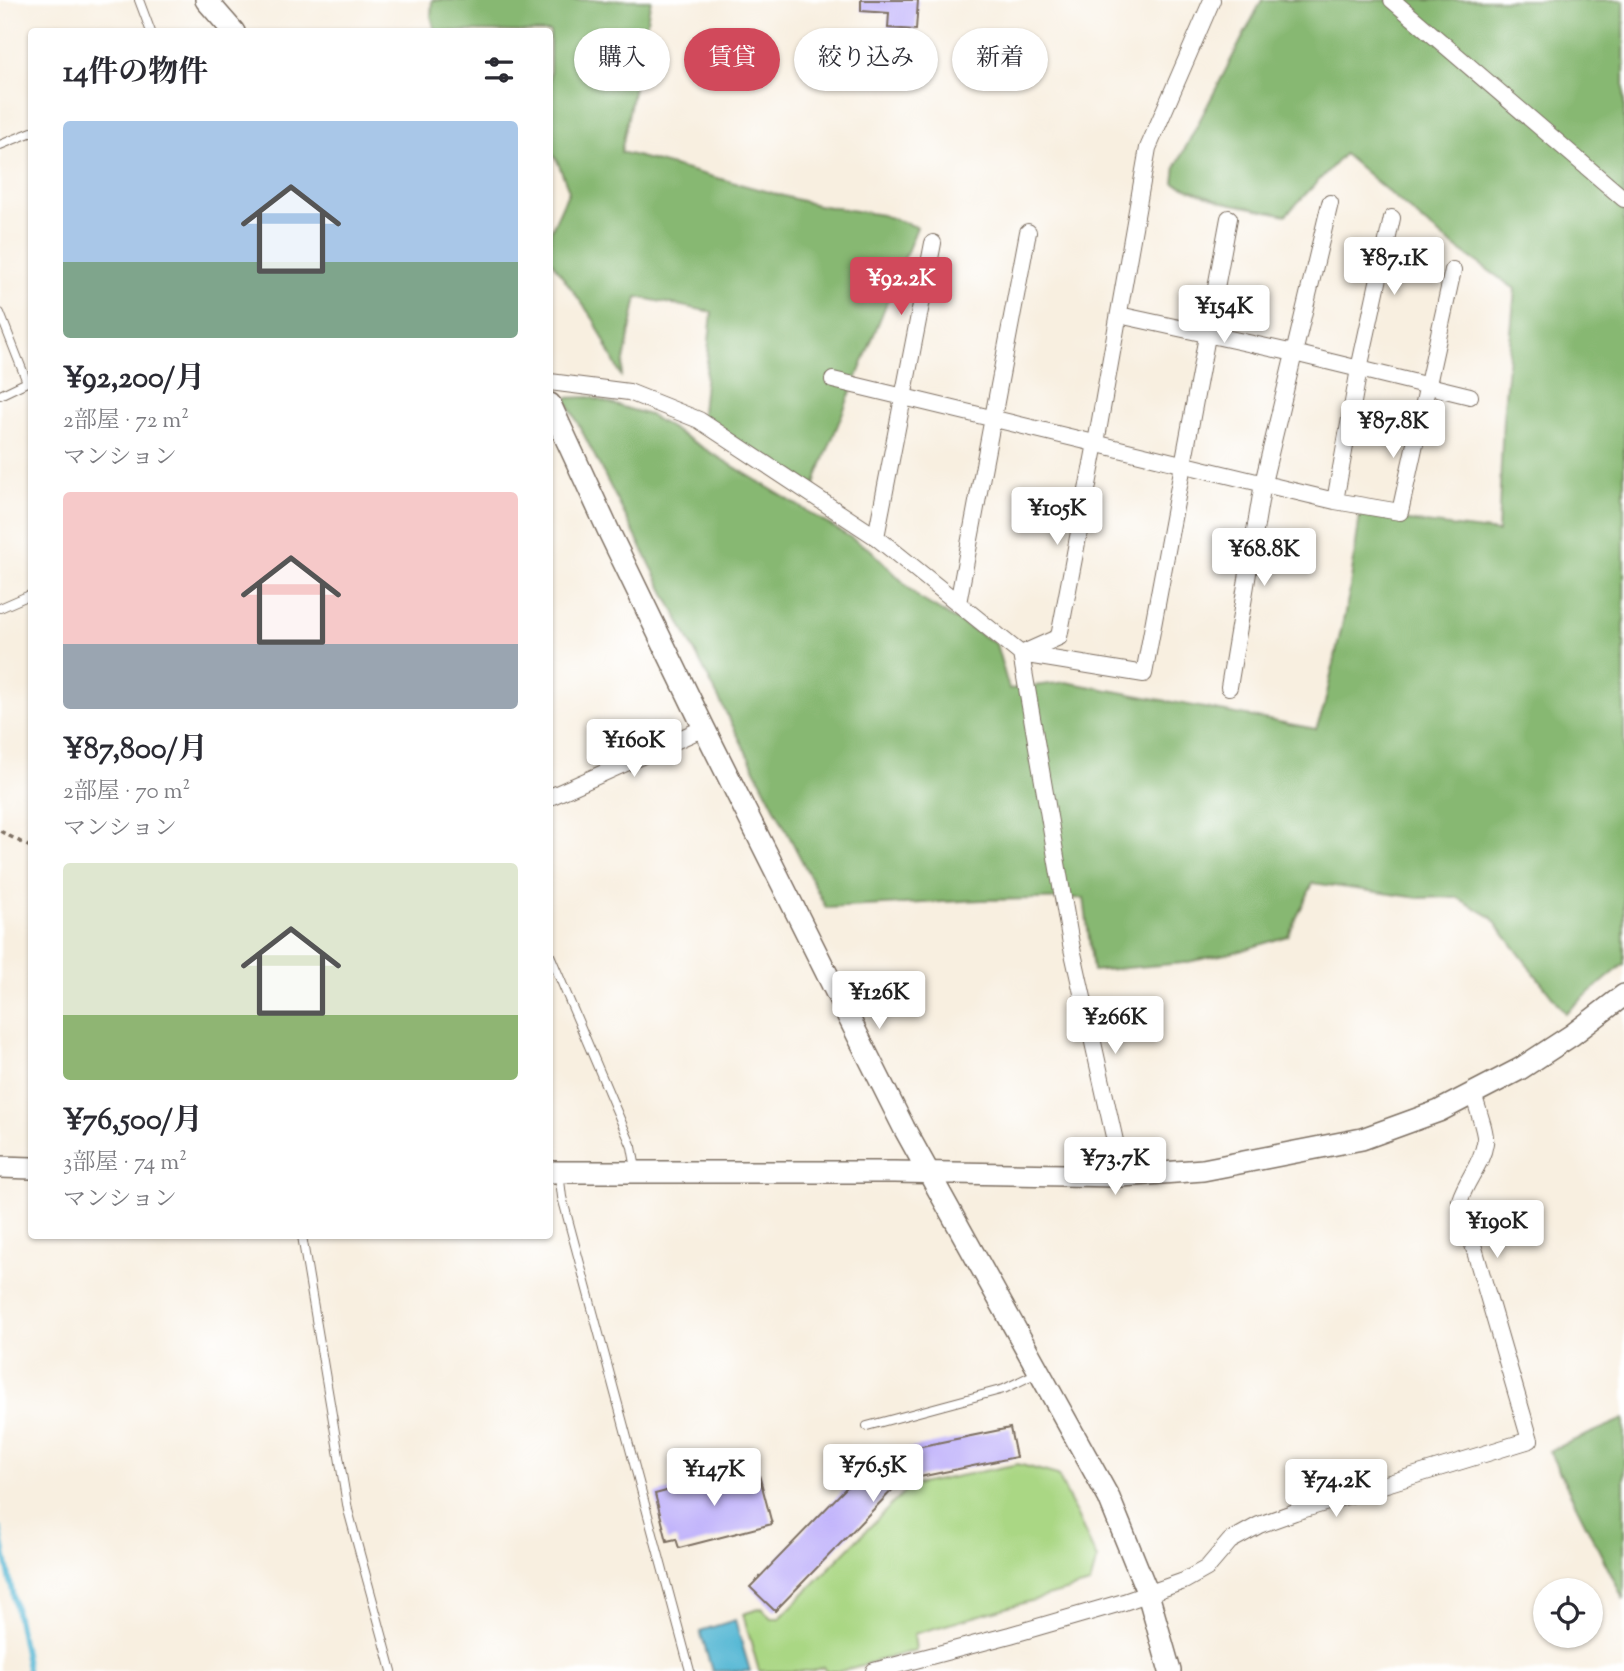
<!DOCTYPE html>
<html lang="ja">
<head>
<meta charset="utf-8">
<style>
	:root { --surface:#fff; --page:#f7f7f7; --text:#2b2b33; --muted:#7c7c81; --accent:#d1495b }
	body { margin:0; font-family:"Sorts Mill Goudy","Noto Serif JP",serif; background:var(--page); color:var(--text); height:100vh; display:flex; flex-direction:column; font-size:26px; white-space:nowrap }
	* { box-sizing:border-box; margin:0 }
	p { font-size:23px; color:var(--muted) }
	.icon { flex:none; width:38px; height:38px; fill:none; stroke:currentColor; stroke-width:2; stroke-linecap:round; stroke-linejoin:round }
	.map { position:relative; flex:1; overflow:hidden }
	.drawer { position:absolute; left:28px; top:28px; width:525px; height:1211px; display:flex; flex-direction:column; background:var(--surface); border-radius:7px; box-shadow:0 2px 5px #0004 }
	.drawer>* { flex:none }
	.guide { position:absolute; left:574px; top:28px; width:665px; height:63px; display:flex; gap:14px }
	.controls { position:absolute; left:1533px; top:1578px; display:grid; gap:14px }
	.controls a { display:grid; place-items:center; width:70px; height:70px; border-radius:50%; background:var(--surface); box-shadow:0 2px 5px #0004; font-size:35px }
	.price { position:absolute; translate:-50% -60px; padding:0 16px; border-radius:7px; background:#fff; color:#222; font-size:23px; line-height:46px; filter:drop-shadow(0 2px 4px #0008) }
	.price::after { content:''; position:absolute; left:50%; top:42px; width:21px; height:16px; margin-left:-10px; background:inherit; clip-path:polygon(0 0,100% 0,50% 100%) }
	.price.active { background:var(--accent); color:#fff }
	ul { padding:0; list-style:none }
	li { display:grid; align-content:center; gap:14px; height:371px; padding:0 35px }
	li span { display:grid; place-items:center; height:217px; border-radius:7px; color:#555 }
	li>.icon { margin-inline-start:auto }
	span .icon { width:126px; height:126px; fill:#fffc; stroke-width:1 }
	li b { font-size:30px }
	h2 { display:flex; justify-content:space-between; align-items:center; height:84px; padding:0 35px; font-size:30px }
	.tag { padding:0 24px; border-radius:32px; background:var(--surface); box-shadow:0 2px 5px #0004; font-size:24px; line-height:63px }
	.tag.active { background:var(--accent); color:#fff }
	.map>svg:first-child { display:block }
	.green { fill:#aad784; stroke:#728051; stroke-width:2 }
	.forest { fill:#87b872; stroke:#617148; stroke-width:2 }
	.water { fill:#56b8d4; stroke:#487179; stroke-width:2 }
	.lines { fill:none; stroke-linecap:round; stroke-linejoin:round }
	.stream { stroke:#56b8d4; stroke-width:5 }
	.building { fill:#bdaffa }
	.lane-casing { stroke:#7d6f62; stroke-width:10 }
	.street-casing { stroke:#7d6f62; stroke-width:18 }
	.secondary-casing { stroke:#7d6f62; stroke-width:24 }
	.path { stroke:#7d6f62; stroke-width:3.5; stroke-dasharray:5 5; stroke-linecap:butt }
	.lane { stroke:#fff; stroke-width:8 }
	.street { stroke:#fff; stroke-width:16 }
	.secondary { stroke:#fff; stroke-width:21 }
</style>
</head>
<body>
<div class="map">
<svg width="1624" height="1671" viewBox="0 0 1624 1671">
	<rect width="100%" height="100%" fill="#fff"/>
	<filter id="ink" filterUnits="userSpaceOnUse"><feTurbulence type="fractalNoise" baseFrequency=".0143" numOctaves="2"/><feDisplacementMap in="SourceGraphic" scale="14" xChannelSelector="R" yChannelSelector="G"/><feConvolveMatrix kernelMatrix="1 2 1 2 8 2 1 2 1" color-interpolation-filters="sRGB"/></filter>
	<filter id="wash" filterUnits="userSpaceOnUse"><feTurbulence type="fractalNoise" baseFrequency=".00686" numOctaves="4" result="noise"/><feDisplacementMap in="SourceGraphic" scale="28" xChannelSelector="R" yChannelSelector="G"/><feGaussianBlur stdDeviation="1.57" result="paint"/><feColorMatrix in="noise" values="0 0 0 0 0 0 0 0 0 0 0 0 0 0 0 0 0 1.4 0 .05"/><feComposite in="paint" operator="in"/></filter>
	<g filter="url(#wash)">
		<rect width="100%" height="100%" fill="#f8efe0"/>
		<!-- green -->
		<path class="green" d="M 1018,1464 L 1058,1475 L 1097,1559 L 1090,1584 L 914,1634 L 916,1650 L 841,1671 L 825,1671 L 824,1667 L 811,1671 L 759,1671 L 743,1614 L 762,1608 L 771,1618 L 780,1618 L 910,1486 Z"/>
		<!-- forest -->
		<path class="forest" d="M 432,0 L 651,0 L 621,152 L 817,205 L 882,215 L 917,227 L 817,477 L 814,489 L 701,422 L 712,312 L 637,297 L 621,376 L 594,320 L 550,259 L 550,233 L 569,191 L 557,160 L 550,153 L 550,32 L 435,31 L 431,16 Z
			M 1262,0 L 1624,0 L 1624,964 L 1565,1013 L 1491,917 L 1456,897 L 1419,898 L 1313,883 L 1288,936 L 1240,951 L 1183,963 L 1093,971 L 1084,898 L 982,900 L 826,908 L 565,398 L 589,397 L 649,415 L 871,550 L 919,598 L 996,644 L 1009,689 L 1066,682 L 1316,729 L 1324,707 L 1349,594 L 1360,515 L 1498,532 L 1503,418 L 1515,289 L 1444,239 L 1344,154 L 1286,215 L 1223,202 L 1174,183 L 1176,166 Z
			M 1624,1419 L 1624,1600 L 1549,1451 Z"/>
		<!-- water -->
		<path class="water" d="M 735,1620 L 750,1671 L 712,1671 L 700,1631 Z"/>
		<g class="lines">
			<!-- stream -->
			<path class="stream" d="M 0,1529 L 28,1671"/>
		</g>
		<g id="blocks">
			<!-- building -->
			<path class="building" d="M 861,0 L 918,0 L 916,30 L 888,28 L 889,13 L 861,11 Z
				M 1010,1428 L 1016,1457 L 901,1481 L 775,1611 L 750,1587 L 878,1455 Z
				M 757,1467 L 772,1524 L 679,1548 L 676,1539 L 667,1541 L 655,1494 Z"/>
		</g>
	</g>
	<g filter="url(#ink)">
		<use href="#blocks" fill-opacity="0" stroke="#7d6f62" stroke-width="2"/>
		<g class="lines">
			<defs>
				<path id="lane" d="M 139,0 L 151,32
					M 0,145 L 32,132
					M 0,313 L 27,382 L 0,395
					M 0,608 L 32,594
					M 550,955 L 632,1147 L 636,1169
					M 559,1172 L 562,1197 L 690,1671
					M 302,1236 L 348,1510 L 392,1671
					M 867,1426 L 1004,1389 L 1037,1373"/>
				<path id="street" d="M 1392,0 L 1624,199
					M 1119,315 L 1294,353 L 1470,396
					M 833,380 L 1335,501 L 1400,512 L 1453,270
					M 550,382 L 629,392 L 699,420 L 876,537 L 1021,654 L 1144,674 L 1229,218
					M 1335,501 L 1359,369 L 1392,218
					M 876,537 L 933,243
					M 958,603 L 1028,232
					M 1021,654 L 1059,637 L 1096,443 L 1148,148 L 1212,0
					M 1021,654 L 1071,944 L 1117,1150 L 1121,1176
					M 1229,687 L 1263,483 L 1330,203
					M 550,797 L 704,728
					M 874,1671 L 1010,1635 L 1124,1602 L 1184,1581 L 1207,1568 L 1230,1541 L 1259,1525 L 1295,1512 L 1530,1440 L 1460,1200 C 1466,1180 1482,1164 1485,1143 C 1487,1133 1476,1105 1473,1093"/>
				<path id="secondary" d="M 206,0 L 234,32
					M 550,404 L 610,534 L 704,728 L 904,1128 L 1109,1498 L 1148,1594 L 1170,1671
					M 0,1167 L 32,1168
					M 550,1172 L 894,1172 L 1121,1176 L 1203,1170 L 1362,1139 L 1439,1111 L 1520,1069 L 1572,1035 L 1624,995"/>
			</defs>
			<!-- lane casing -->
			<use href="#lane" class="lane-casing"/>
			<!-- street casing -->
			<use href="#street" class="street-casing"/>
			<!-- secondary casing -->
			<use href="#secondary" class="secondary-casing"/>
			<!-- path -->
			<path class="path" d="M 0,831 L 32,848"/>
			<!-- lane -->
			<use href="#lane" class="lane"/>
			<!-- street -->
			<use href="#street" class="street"/>
			<!-- secondary -->
			<use href="#secondary" class="secondary"/>
		</g>
	</g>
</svg>
<div class="controls">
<a><svg class="icon" aria-label="locate" viewBox="0 0 24 24"><circle cx="12" cy="12" r="6"/><path d="M12 2v4M12 18v4M2 12h4M18 12h4"/></svg></a>
</div>
<b class="price" style="left:1394px;top:297px">¥87.1K</b>
<b class="price active" style="left:901px;top:317px">¥92.2K</b>
<b class="price" style="left:1224px;top:345px">¥154K</b>
<b class="price" style="left:1393px;top:460px">¥87.8K</b>
<b class="price" style="left:1057px;top:547px">¥105K</b>
<b class="price" style="left:1264px;top:588px">¥68.8K</b>
<b class="price" style="left:634px;top:779px">¥160K</b>
<b class="price" style="left:879px;top:1031px">¥126K</b>
<b class="price" style="left:1115px;top:1056px">¥266K</b>
<b class="price" style="left:1115px;top:1197px">¥73.7K</b>
<b class="price" style="left:1497px;top:1260px">¥190K</b>
<b class="price" style="left:873px;top:1504px">¥76.5K</b>
<b class="price" style="left:714px;top:1508px">¥147K</b>
<b class="price" style="left:1336px;top:1519px">¥74.2K</b>
<div class="guide">
<a class="tag">購入</a>
<a class="tag active">賃貸</a>
<a class="tag">絞り込み</a>
<a class="tag">新着</a>
</div>
<section class="drawer">
<h2>14件の物件<svg class="icon" aria-label="filters" viewBox="0 0 24 24"><path d="M4 7h16M4 17h16"/><circle cx="9" cy="7" r="2"/><circle cx="15" cy="17" r="2"/></svg></h2>
<ul>
<li><span style="background:linear-gradient(#a9c7e8 65%,#7fa58c 0)"><svg class="icon" aria-label="home" viewBox="0 0 24 24"><path d="M3 11l9-7 9 7M6 9v11h12V9"/></svg></span><div><b>¥92,200/月</b><p>2部屋 · 72 m²</p><p>マンション</p></div></li>
<li><span style="background:linear-gradient(#f6c9c9 70%,#9aa5b1 0)"><svg class="icon" aria-label="home" viewBox="0 0 24 24"><path d="M3 11l9-7 9 7M6 9v11h12V9"/></svg></span><div><b>¥87,800/月</b><p>2部屋 · 70 m²</p><p>マンション</p></div></li>
<li><span style="background:linear-gradient(#dfe7d0 70%,#8fb573 0)"><svg class="icon" aria-label="home" viewBox="0 0 24 24"><path d="M3 11l9-7 9 7M6 9v11h12V9"/></svg></span><div><b>¥76,500/月</b><p>3部屋 · 74 m²</p><p>マンション</p></div></li>
</ul>
</section>
</div>
</body>
</html>
